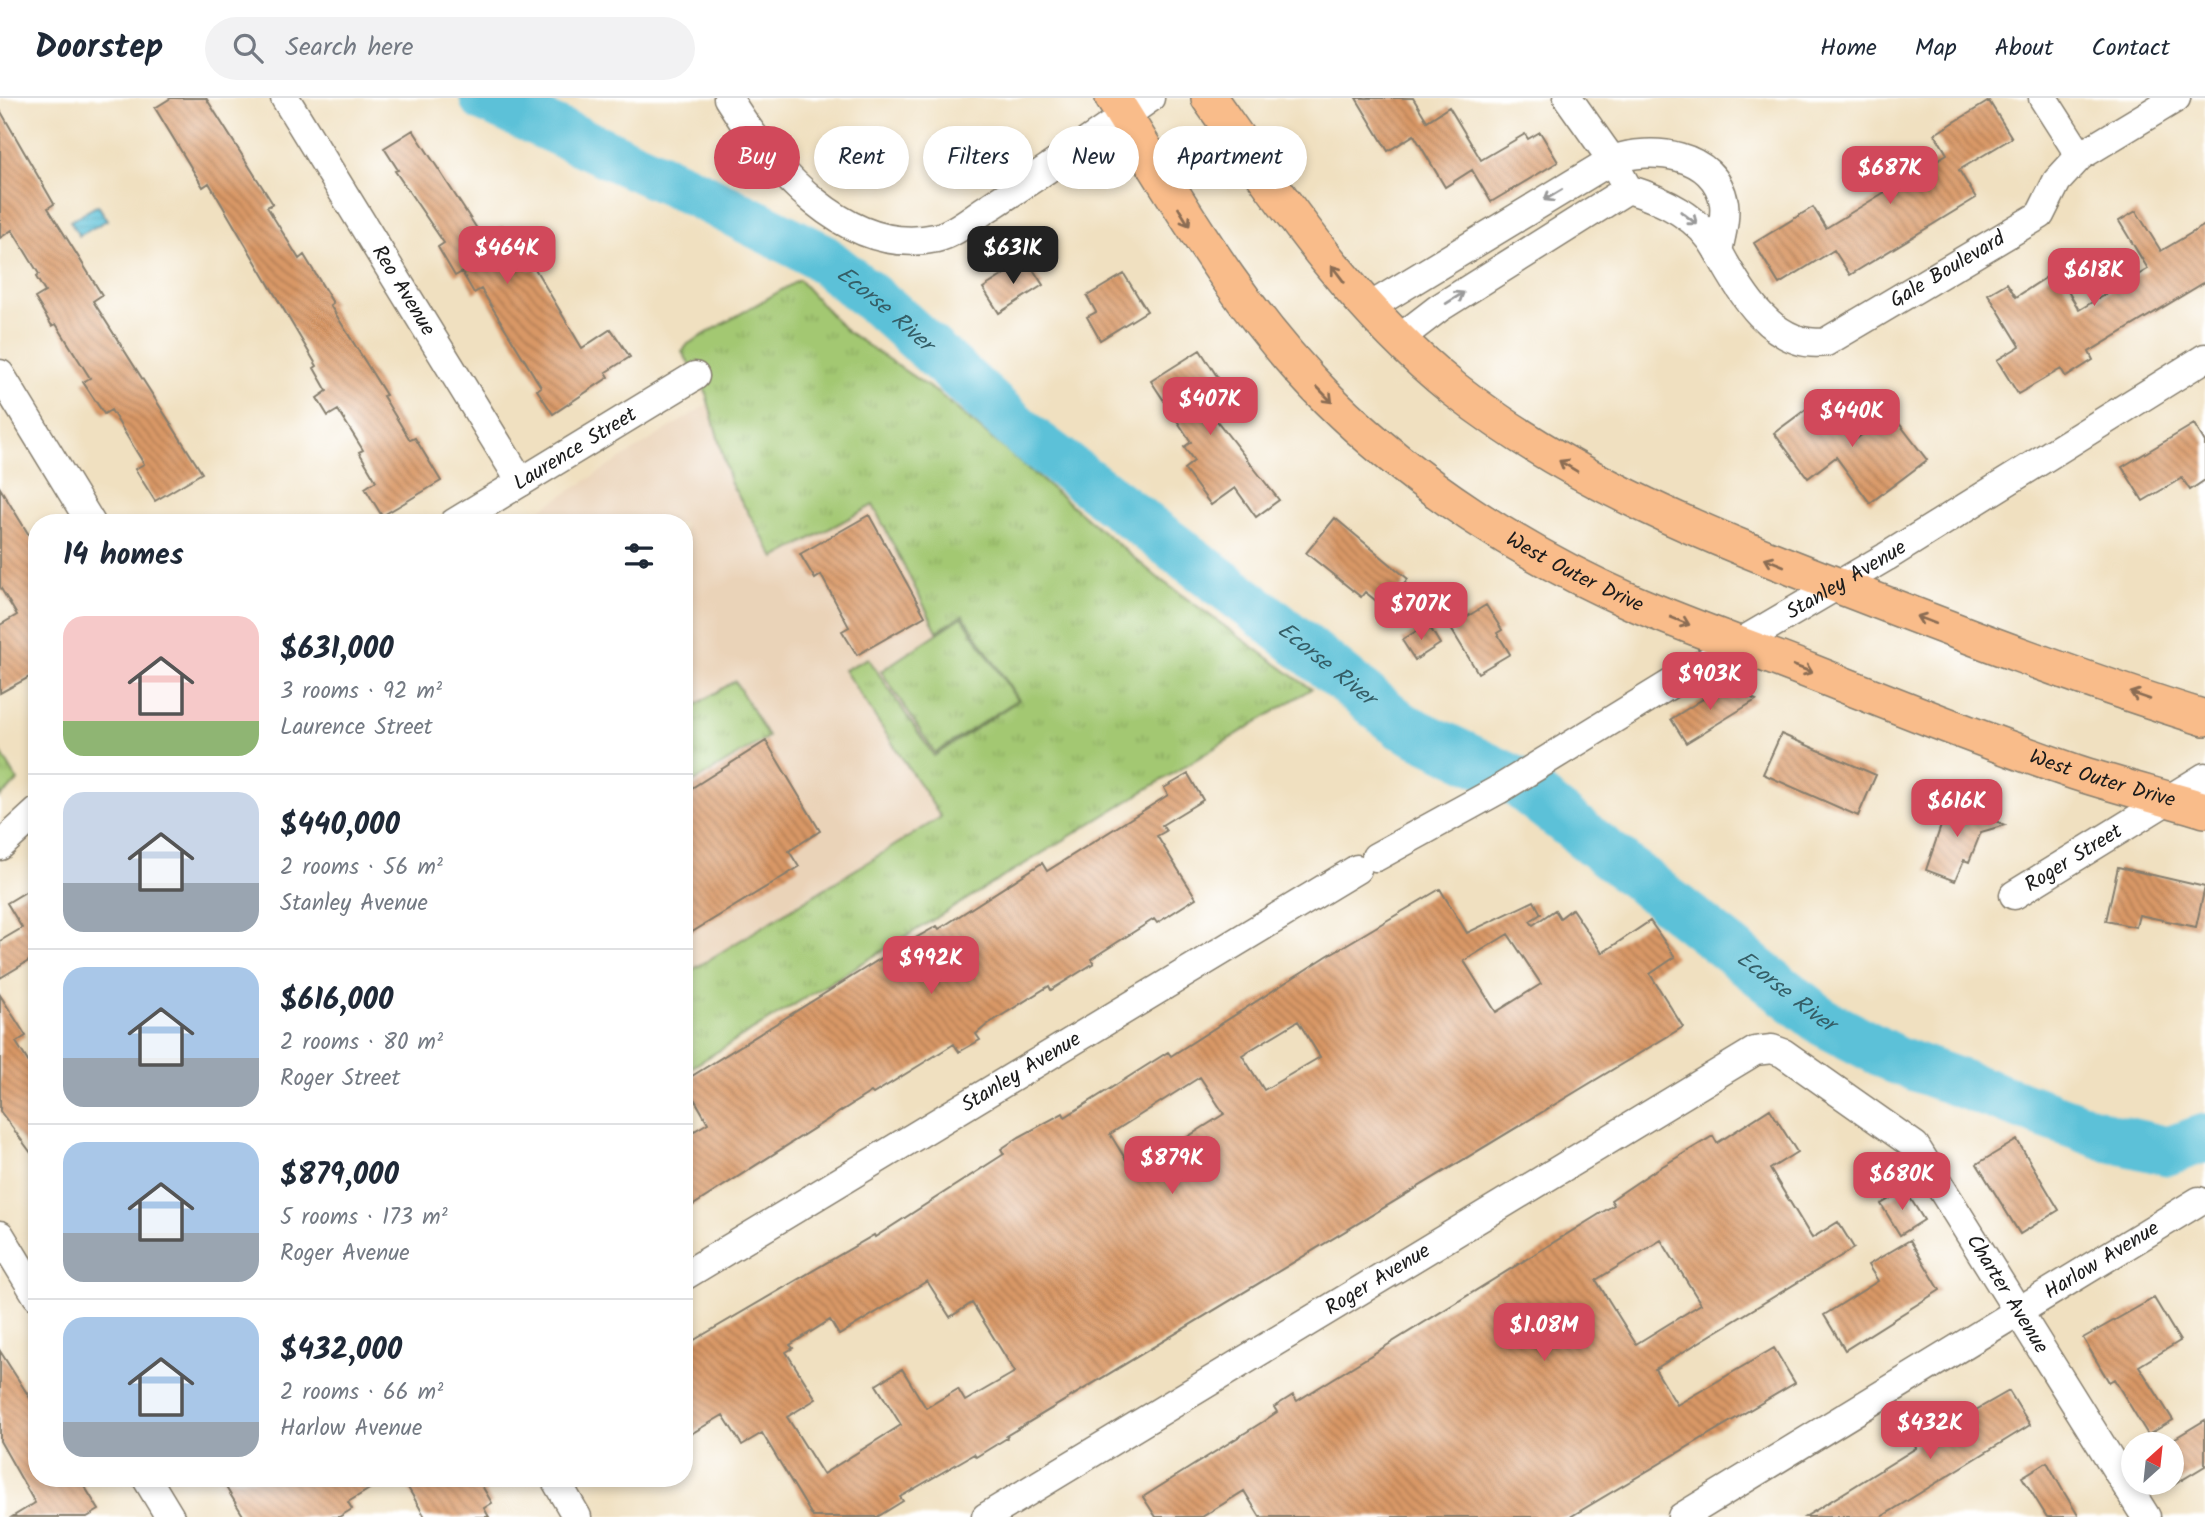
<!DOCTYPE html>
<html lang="en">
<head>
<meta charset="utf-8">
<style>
	:root { --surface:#fff; --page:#f2f2f3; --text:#1f2937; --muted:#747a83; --line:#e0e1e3; --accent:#d1495b }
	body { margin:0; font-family:Kalam,sans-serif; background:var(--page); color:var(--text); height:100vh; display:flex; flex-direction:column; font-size:26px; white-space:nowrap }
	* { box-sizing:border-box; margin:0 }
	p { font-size:23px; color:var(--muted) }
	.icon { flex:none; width:38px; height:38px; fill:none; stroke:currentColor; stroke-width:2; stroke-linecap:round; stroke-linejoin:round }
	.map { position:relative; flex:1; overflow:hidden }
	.panel { position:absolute; left:28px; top:416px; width:665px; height:973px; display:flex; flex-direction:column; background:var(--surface); border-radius:28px; box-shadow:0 4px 10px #0003 }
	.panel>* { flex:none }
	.hud { position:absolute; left:714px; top:28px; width:665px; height:63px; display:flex; gap:14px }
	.needle { width:46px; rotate:27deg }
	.tools { position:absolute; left:2121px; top:1334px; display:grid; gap:14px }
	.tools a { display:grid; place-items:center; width:63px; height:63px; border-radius:50%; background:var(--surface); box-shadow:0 4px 10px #0003; font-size:35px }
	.price { position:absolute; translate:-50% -60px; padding:0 16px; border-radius:14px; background:var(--accent); color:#fff; font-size:23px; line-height:46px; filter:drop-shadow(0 2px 4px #0008) }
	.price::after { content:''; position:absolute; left:50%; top:42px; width:21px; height:16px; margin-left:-10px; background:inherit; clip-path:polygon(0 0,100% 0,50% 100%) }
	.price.on { background:#222; color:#fff }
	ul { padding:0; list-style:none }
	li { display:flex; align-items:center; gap:21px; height:175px; padding:0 35px }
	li+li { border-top:2px solid var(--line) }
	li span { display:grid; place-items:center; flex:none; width:196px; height:140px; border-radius:21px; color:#555 }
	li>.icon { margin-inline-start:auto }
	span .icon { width:84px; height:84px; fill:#fffc; stroke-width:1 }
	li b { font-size:30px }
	h2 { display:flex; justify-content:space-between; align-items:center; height:84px; padding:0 35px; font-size:30px }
	.pill { padding:0 24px; border-radius:32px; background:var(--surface); box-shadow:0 4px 10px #0003; font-size:24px; line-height:63px }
	.pill.on { background:var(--accent); color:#fff }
	header { display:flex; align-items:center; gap:42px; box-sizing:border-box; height:98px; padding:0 35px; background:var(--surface); border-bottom:2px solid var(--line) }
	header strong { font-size:33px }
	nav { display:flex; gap:38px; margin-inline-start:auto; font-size:24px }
	.search { width:490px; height:63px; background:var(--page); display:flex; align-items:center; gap:18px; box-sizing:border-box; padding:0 24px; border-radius:38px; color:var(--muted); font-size:26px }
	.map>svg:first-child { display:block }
	.built { fill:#ead3b8 }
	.grass { fill:url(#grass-tufts); stroke:#607247; stroke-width:2 }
	.water { fill:url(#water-rules); stroke:#3c6e7a; stroke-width:2 }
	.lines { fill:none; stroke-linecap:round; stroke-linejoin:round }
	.river { stroke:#5bc1d8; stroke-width:49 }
	.building { fill:url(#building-back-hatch); fill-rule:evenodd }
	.minor-casing { stroke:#867e6e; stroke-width:31 }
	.major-casing { stroke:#867e6e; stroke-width:38 }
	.minor { stroke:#fff; stroke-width:28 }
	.major { stroke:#f9bc8a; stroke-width:35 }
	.oneway { stroke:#999 }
	.oneway2 { stroke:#8a6c53 }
	.labels { text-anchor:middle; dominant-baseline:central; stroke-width:5; stroke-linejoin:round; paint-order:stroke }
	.street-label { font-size:21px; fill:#1c1c1c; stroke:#fff }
	.water-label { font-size:23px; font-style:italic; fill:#355e67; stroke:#fff }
</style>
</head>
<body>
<header>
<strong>Doorstep</strong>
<div class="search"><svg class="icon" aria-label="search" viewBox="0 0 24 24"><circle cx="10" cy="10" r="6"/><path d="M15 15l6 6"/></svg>Search here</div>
<nav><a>Home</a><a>Map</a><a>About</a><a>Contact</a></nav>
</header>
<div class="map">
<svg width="2205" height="1419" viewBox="0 0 2205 1419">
	<defs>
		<pattern id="grass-tufts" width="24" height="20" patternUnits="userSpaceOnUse" patternTransform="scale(1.75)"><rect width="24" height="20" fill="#a3c872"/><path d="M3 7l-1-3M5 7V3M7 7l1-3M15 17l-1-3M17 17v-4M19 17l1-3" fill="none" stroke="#8cab62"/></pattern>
		<pattern id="water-rules" width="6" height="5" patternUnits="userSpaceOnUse" patternTransform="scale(1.75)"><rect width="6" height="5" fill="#5bc1d8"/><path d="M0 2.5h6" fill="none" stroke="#4fa5b9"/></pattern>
		<pattern id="building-back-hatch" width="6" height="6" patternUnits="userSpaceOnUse" patternTransform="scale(1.75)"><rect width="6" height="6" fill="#d99866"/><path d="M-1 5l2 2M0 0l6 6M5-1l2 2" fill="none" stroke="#af7b53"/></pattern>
	</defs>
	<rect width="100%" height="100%" fill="#fff"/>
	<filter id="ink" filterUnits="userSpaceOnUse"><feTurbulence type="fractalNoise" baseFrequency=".0143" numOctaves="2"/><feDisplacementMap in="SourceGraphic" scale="14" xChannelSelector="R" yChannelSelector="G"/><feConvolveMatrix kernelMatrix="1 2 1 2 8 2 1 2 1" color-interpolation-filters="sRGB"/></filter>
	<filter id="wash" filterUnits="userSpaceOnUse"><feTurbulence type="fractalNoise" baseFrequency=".00686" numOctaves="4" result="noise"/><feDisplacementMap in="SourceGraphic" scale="28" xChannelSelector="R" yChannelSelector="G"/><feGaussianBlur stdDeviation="1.57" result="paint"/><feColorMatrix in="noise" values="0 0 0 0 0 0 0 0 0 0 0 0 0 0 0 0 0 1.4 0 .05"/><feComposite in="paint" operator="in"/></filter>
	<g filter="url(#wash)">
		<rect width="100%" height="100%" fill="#f0e0c0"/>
		<!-- built -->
		<path class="built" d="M 845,232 L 939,296 L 1157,479 L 1311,591 L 684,974 L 684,425 L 519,425 L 709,305 Z"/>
		<!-- grass -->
		<path class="grass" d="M 799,182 L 845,232 L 939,296 L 1157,479 L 1311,591 L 684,974 L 684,877 L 941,719 L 844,572 L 868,560 L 934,658 L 1019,602 L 963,517 L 937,533 L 873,407 L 775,460 L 730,384 L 704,288 L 682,254 L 688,246 Z
			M 962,519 L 1017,602 L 935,655 L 881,573 Z
			M 735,583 L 768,639 L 684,690 L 684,614 Z
			M 0,653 L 18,683 L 0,699 Z"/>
		<!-- water -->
		<path class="water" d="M 98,107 L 107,122 L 79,138 L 70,123 Z"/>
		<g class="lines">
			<!-- river -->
			<path class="river" id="s1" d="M 484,0 L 699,97 L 818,157 L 888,213 L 1026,338 L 1263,516 L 1402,628 L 1511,680 L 1823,924 L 1896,962 L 2111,1040 L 2168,1053 L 2205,1040"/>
		</g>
		<g id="blocks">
			<!-- building -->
			<path class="building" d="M 171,0 L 206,0 L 273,106 L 267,109 L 299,161 L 304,157 L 333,205 L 330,207 L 386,297 L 383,298 L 410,342 L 415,340 L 441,383 L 382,418 L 365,390 L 376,383 L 359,354 L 363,352 L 338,312 L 328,318 L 317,300 L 327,293 L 314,270 L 317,268 L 209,85 L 203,89 L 155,10 Z
				M 1356,0 L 1413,0 L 1427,23 L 1449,9 L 1481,62 L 1525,36 L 1528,41 L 1540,34 L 1558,64 L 1491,104 L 1472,72 L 1445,89 L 1414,37 L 1388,53 Z
				M 1989,3 L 2012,40 L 1959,72 L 1976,100 L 1850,177 L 1834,152 L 1779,186 L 1754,145 L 1813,109 L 1826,130 L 1947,56 L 1935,36 Z
				M 0,12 L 54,106 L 48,110 L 102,197 L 93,203 L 202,375 L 155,403 L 135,371 L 144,366 L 111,312 L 104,316 L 83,284 L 90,280 L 56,226 L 52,228 L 35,200 L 45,194 L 36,179 L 39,176 L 12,132 L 0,140 Z
				M 413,32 L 483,140 L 502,128 L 529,172 L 534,169 L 582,250 L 611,231 L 630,259 L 606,274 L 609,279 L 553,316 L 537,292 L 541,289 L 481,191 L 474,195 L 462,174 L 455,178 L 438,149 L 444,145 L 395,73 L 398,72 L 384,50 Z
				M 2136,113 L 2161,153 L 2205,127 L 2205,184 L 2089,254 L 2093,262 L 2066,279 L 2061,271 L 2018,296 L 1997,262 L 2020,248 L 1988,196 L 2007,185 L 2016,199 L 2056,173 L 2079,212 L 2148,171 L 2119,123 Z
				M 1027,162 L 1043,187 L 999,215 L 983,190 Z
				M 1124,176 L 1147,213 L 1100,242 L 1087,219 L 1096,214 L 1087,198 Z
				M 1200,252 L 1222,286 L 1199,300 L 1279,402 L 1256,419 L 1235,390 L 1211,407 L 1184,371 L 1194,363 L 1184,349 L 1191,344 L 1151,283 Z
				M 1820,301 L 1852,344 L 1891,315 L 1927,362 L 1870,405 L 1836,359 L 1808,380 L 1774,335 Z
				M 2194,326 L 2205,344 L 2205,382 L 2190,392 L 2182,380 L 2143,403 L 2122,369 Z
				M 0,390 L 37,450 L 37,575 L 0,595 L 0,527 L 17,517 L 0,489 Z
				M 869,417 L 925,518 L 857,557 L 842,533 L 849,529 L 821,477 L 815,481 L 800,456 Z
				M 1335,420 L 1408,481 L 1385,510 L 1365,494 L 1361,499 L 1306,455 Z
				M 1486,507 L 1502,532 L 1497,535 L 1510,556 L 1478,575 L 1450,529 Z
				M 1428,526 L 1440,546 L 1415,562 L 1402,542 Z
				M 1724,588 L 1756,602 L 1686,645 L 1671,621 Z
				M 1781,636 L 1876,677 L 1858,718 L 1763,676 Z
				M 766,643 L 820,733 L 789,753 L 799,769 L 684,839 L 684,695 Z
				M 1188,676 L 1203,702 L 1162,727 L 1166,733 L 1157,738 L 1196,800 L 1157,825 L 1154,821 L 1091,861 L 1094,865 L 1051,892 L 1049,888 L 988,926 L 976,936 L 980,942 L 959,954 L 954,946 L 873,996 L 871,994 L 684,1113 L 684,1039 L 708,1025 L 684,983 L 896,851 L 937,828 L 939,831 L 1042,765 L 1047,773 L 1168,697 L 1164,690 Z
				M 1939,698 L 2005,727 L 1981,734 L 1969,764 L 1964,762 L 1955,783 L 1926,772 L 1945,716 Z
				M 2118,769 L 2205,789 L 2196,829 L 2139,817 L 2136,829 L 2106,823 Z
				M 37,787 L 37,858 L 0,880 L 0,843 L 22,830 L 7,805 Z
				M 1440,791 L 1467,835 L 1534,803 L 1541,816 L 1530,823 L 1533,827 L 1555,812 L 1560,820 L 1572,811 L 1602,855 L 1650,823 L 1675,859 L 1650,876 L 1683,929 L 1006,1338 L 1007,1340 L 976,1359 L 974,1356 L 900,1399 L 903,1403 L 877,1419 L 813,1419 L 762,1335 L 742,1347 L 723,1317 L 684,1340 L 684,1248 L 874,1137 L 875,1139 L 1004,1056 L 1001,1051 L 1019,1039 L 1063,1015 L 1065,1019 L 1168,954 L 1171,958 L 1327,858 ZM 1508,836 L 1541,886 L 1496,914 L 1464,863 ZM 1298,923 L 1320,959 L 1264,992 L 1242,957 ZM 1200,979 L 1224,1016 L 1133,1073 L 1110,1036 ZM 927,1183 L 950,1219 L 972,1205 L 1015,1274 L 965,1303 L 958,1291 L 926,1310 L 902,1271 L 876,1287 L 901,1327 L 823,1376 L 787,1319 L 816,1301 L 786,1254 L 793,1250 L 790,1247 L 830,1222 L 839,1237 Z
				M 0,897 L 26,938 L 16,944 L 37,978 L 37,1063 L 0,1013 Z
				M 1770,1011 L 1797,1054 L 1770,1071 L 1812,1140 L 1838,1124 L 1854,1150 L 1655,1271 L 1677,1307 L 1774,1250 L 1795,1285 L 1570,1419 L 1260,1419 L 1244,1393 L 1202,1419 L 1156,1419 L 1143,1399 L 1264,1323 L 1277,1314 L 1274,1309 L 1293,1297 L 1297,1303 L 1614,1107 L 1611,1102 L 1651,1075 L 1713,1038 L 1717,1045 ZM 1661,1142 L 1701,1206 L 1636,1246 L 1596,1182 Z
				M 2017,1042 L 2059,1112 L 2020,1136 L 1977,1066 Z
				M 1905,1092 L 1924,1122 L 1900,1137 L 1881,1106 Z
				M 1910,1142 L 1940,1192 L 1845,1252 L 1824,1217 L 1878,1183 L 1868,1167 Z
				M 2154,1200 L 2180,1243 L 2139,1268 L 2173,1322 L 2148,1337 L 2114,1281 L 2109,1284 L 2083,1240 Z
				M 0,1253 L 37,1311 L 37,1381 L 80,1381 L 99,1412 L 87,1419 L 12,1419 L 35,1405 L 0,1343 Z
				M 2009,1293 L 2030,1327 L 1881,1419 L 1805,1419 L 1916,1350 L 1915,1347 Z
				M 2205,1322 L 2205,1368 L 2172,1388 L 2172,1342 Z
				M 2047,1364 L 2062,1391 L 2079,1419 L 2047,1419 L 2022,1379 Z
				M 221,1381 L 386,1381 L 348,1404 L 352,1411 L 339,1419 L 244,1419 Z
				M 403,1381 L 478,1381 L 492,1405 L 484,1410 L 489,1419 L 425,1419 Z"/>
		</g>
	</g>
	<g filter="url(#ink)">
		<use href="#blocks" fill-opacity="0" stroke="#867e6e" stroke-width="2"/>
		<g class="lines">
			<defs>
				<g id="minor">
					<path id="s2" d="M 285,0 L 521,384"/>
					<path d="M 728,0 C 770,68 846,160 936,140 C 955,136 974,118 991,108 C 1045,73 1098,37 1150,0"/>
					<path d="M 2043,0 L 2080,58"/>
					<path id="s3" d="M 1718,153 C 1739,192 1773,252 1826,244 L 2040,117 L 2057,83 L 2080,58 L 2176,0"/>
					<path d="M 1368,210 L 1612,62 C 1651,48 1715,54 1724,105 C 1726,121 1721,138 1718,153 C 1700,119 1663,102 1628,91 L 1612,62 L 1609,58 L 1568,0"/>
					<path d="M 1400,240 L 1439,210 L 1628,91"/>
					<path d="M 0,276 L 91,425"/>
					<path id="s4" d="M 454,425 L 695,278"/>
					<path d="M 0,748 L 37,714"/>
					<path id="s5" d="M 1376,759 L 1498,692 L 1695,571 L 1886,459 L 2205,260"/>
					<path id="s6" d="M 2014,797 L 2205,679"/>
					<path d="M 0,1137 L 37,1198"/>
					<path id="s7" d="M 684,1178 L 1357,771"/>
					<path d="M 147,1381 L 170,1419"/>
					<path d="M 555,1381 L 577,1419"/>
					<path id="s8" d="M 986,1419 L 1755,953 L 1772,951 L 1783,955 L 1915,1048 L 2146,1419"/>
					<path id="s9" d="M 1682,1419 L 2199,1103"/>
				</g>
				<g id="major">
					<path id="s10" d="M 1113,0 C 1180,107 1239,212 1329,302 C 1415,387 1523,456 1632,504 C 1690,529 1750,550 1809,573 C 1897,608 1985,643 2075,674 C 2118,688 2162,699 2205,712"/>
					<path d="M 1209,0 C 1282,103 1354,211 1454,291 C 1576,386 1709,438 1852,493 C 1968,538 2085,583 2205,620"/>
				</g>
			</defs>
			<!-- minor casing -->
			<use href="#minor" class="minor-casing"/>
			<!-- major casing -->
			<use href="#major" class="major-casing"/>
			<!-- minor -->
			<use href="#minor" class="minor"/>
			<!-- major -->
			<use href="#major" class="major"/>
		</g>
		<!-- one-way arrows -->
		<defs><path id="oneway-shaft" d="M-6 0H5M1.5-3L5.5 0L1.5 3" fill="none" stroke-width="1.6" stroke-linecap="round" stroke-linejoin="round" transform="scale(1.75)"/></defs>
		<g class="oneway">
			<use href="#oneway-shaft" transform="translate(1553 97) rotate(149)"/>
			<use href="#oneway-shaft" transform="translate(1689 120) rotate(38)"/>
			<use href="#oneway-shaft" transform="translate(1455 200) rotate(-32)"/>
		</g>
		<g class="oneway2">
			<use href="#oneway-shaft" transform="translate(1184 119) rotate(58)"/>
			<use href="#oneway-shaft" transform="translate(1338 176) rotate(-127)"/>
			<use href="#oneway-shaft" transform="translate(1325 297) rotate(46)"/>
			<use href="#oneway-shaft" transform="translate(1568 368) rotate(-149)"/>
			<use href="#oneway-shaft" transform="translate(1774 464) rotate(-158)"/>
			<use href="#oneway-shaft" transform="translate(1926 522) rotate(-159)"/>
			<use href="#oneway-shaft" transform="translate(1680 523) rotate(22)"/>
			<use href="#oneway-shaft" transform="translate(1803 571) rotate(21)"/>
			<use href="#oneway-shaft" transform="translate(2140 598) rotate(-161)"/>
		</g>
	</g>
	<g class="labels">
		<!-- street labels -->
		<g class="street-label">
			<text stroke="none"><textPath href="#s3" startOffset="292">Gale Boulevard</textPath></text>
			<text stroke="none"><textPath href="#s2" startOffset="226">Reo Avenue</textPath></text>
			<text stroke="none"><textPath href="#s4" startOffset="142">Laurence Street</textPath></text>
			<text stroke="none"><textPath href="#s10" startOffset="674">West Outer Drive</textPath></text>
			<text stroke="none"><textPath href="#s5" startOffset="546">Stanley Avenue</textPath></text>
			<text stroke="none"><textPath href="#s10" startOffset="1241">West Outer Drive</textPath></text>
			<text stroke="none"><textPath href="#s6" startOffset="70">Roger Street</textPath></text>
			<text stroke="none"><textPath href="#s7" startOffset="394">Stanley Avenue</textPath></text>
			<text stroke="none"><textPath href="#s9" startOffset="492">Harlow Avenue</textPath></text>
			<text stroke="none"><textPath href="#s8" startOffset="458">Roger Avenue</textPath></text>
			<text stroke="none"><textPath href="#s8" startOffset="1264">Charter Avenue</textPath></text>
		</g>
		<!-- water labels -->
		<g class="water-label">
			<text stroke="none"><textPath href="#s1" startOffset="455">Ecorse River</textPath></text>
			<text stroke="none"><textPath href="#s1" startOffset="1022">Ecorse River</textPath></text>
			<text stroke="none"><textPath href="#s1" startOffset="1589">Ecorse River</textPath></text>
		</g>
	</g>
</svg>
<div class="tools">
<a><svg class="needle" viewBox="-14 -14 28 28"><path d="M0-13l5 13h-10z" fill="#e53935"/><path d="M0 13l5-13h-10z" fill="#747a83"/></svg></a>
</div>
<b class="price" style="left:1890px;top:108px">$687K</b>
<b class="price" style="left:507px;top:188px">$464K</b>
<b class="price on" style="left:1013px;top:188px">$631K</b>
<b class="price" style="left:2094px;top:210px">$618K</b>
<b class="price" style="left:1210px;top:339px">$407K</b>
<b class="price" style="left:1852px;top:351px">$440K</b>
<b class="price" style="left:1421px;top:544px">$707K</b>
<b class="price" style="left:1710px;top:614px">$903K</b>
<b class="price" style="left:1957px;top:741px">$616K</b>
<b class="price" style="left:931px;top:898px">$992K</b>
<b class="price" style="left:1172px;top:1098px">$879K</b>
<b class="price" style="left:1902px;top:1114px">$680K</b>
<b class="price" style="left:1544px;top:1265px">$1.08M</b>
<b class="price" style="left:1930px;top:1363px">$432K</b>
<div class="hud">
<a class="pill on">Buy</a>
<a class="pill">Rent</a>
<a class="pill">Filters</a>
<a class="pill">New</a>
<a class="pill">Apartment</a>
</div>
<section class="panel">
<h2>14 homes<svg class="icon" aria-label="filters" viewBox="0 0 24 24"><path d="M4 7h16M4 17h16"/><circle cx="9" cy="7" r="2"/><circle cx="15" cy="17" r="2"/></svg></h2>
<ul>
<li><span style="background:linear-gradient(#f6c9c9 75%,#8fb573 0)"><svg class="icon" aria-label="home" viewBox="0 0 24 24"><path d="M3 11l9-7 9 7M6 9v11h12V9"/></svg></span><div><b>$631,000</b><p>3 rooms · 92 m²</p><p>Laurence Street</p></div></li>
<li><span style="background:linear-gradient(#c9d6e8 65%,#9aa5b1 0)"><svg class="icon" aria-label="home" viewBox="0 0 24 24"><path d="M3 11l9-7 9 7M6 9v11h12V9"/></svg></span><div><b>$440,000</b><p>2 rooms · 56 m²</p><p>Stanley Avenue</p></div></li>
<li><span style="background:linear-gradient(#a9c7e8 65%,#9aa5b1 0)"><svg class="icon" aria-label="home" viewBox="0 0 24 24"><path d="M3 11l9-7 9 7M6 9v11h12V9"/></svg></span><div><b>$616,000</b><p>2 rooms · 80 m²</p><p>Roger Street</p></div></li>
<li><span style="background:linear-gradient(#a9c7e8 65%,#9aa5b1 0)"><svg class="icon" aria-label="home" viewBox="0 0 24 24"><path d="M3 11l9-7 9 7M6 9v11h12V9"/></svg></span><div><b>$879,000</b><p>5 rooms · 173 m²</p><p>Roger Avenue</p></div></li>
<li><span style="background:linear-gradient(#a9c7e8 75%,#9aa5b1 0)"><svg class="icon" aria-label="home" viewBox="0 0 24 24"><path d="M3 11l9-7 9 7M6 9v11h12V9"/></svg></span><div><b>$432,000</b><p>2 rooms · 66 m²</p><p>Harlow Avenue</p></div></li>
</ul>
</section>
</div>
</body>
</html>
